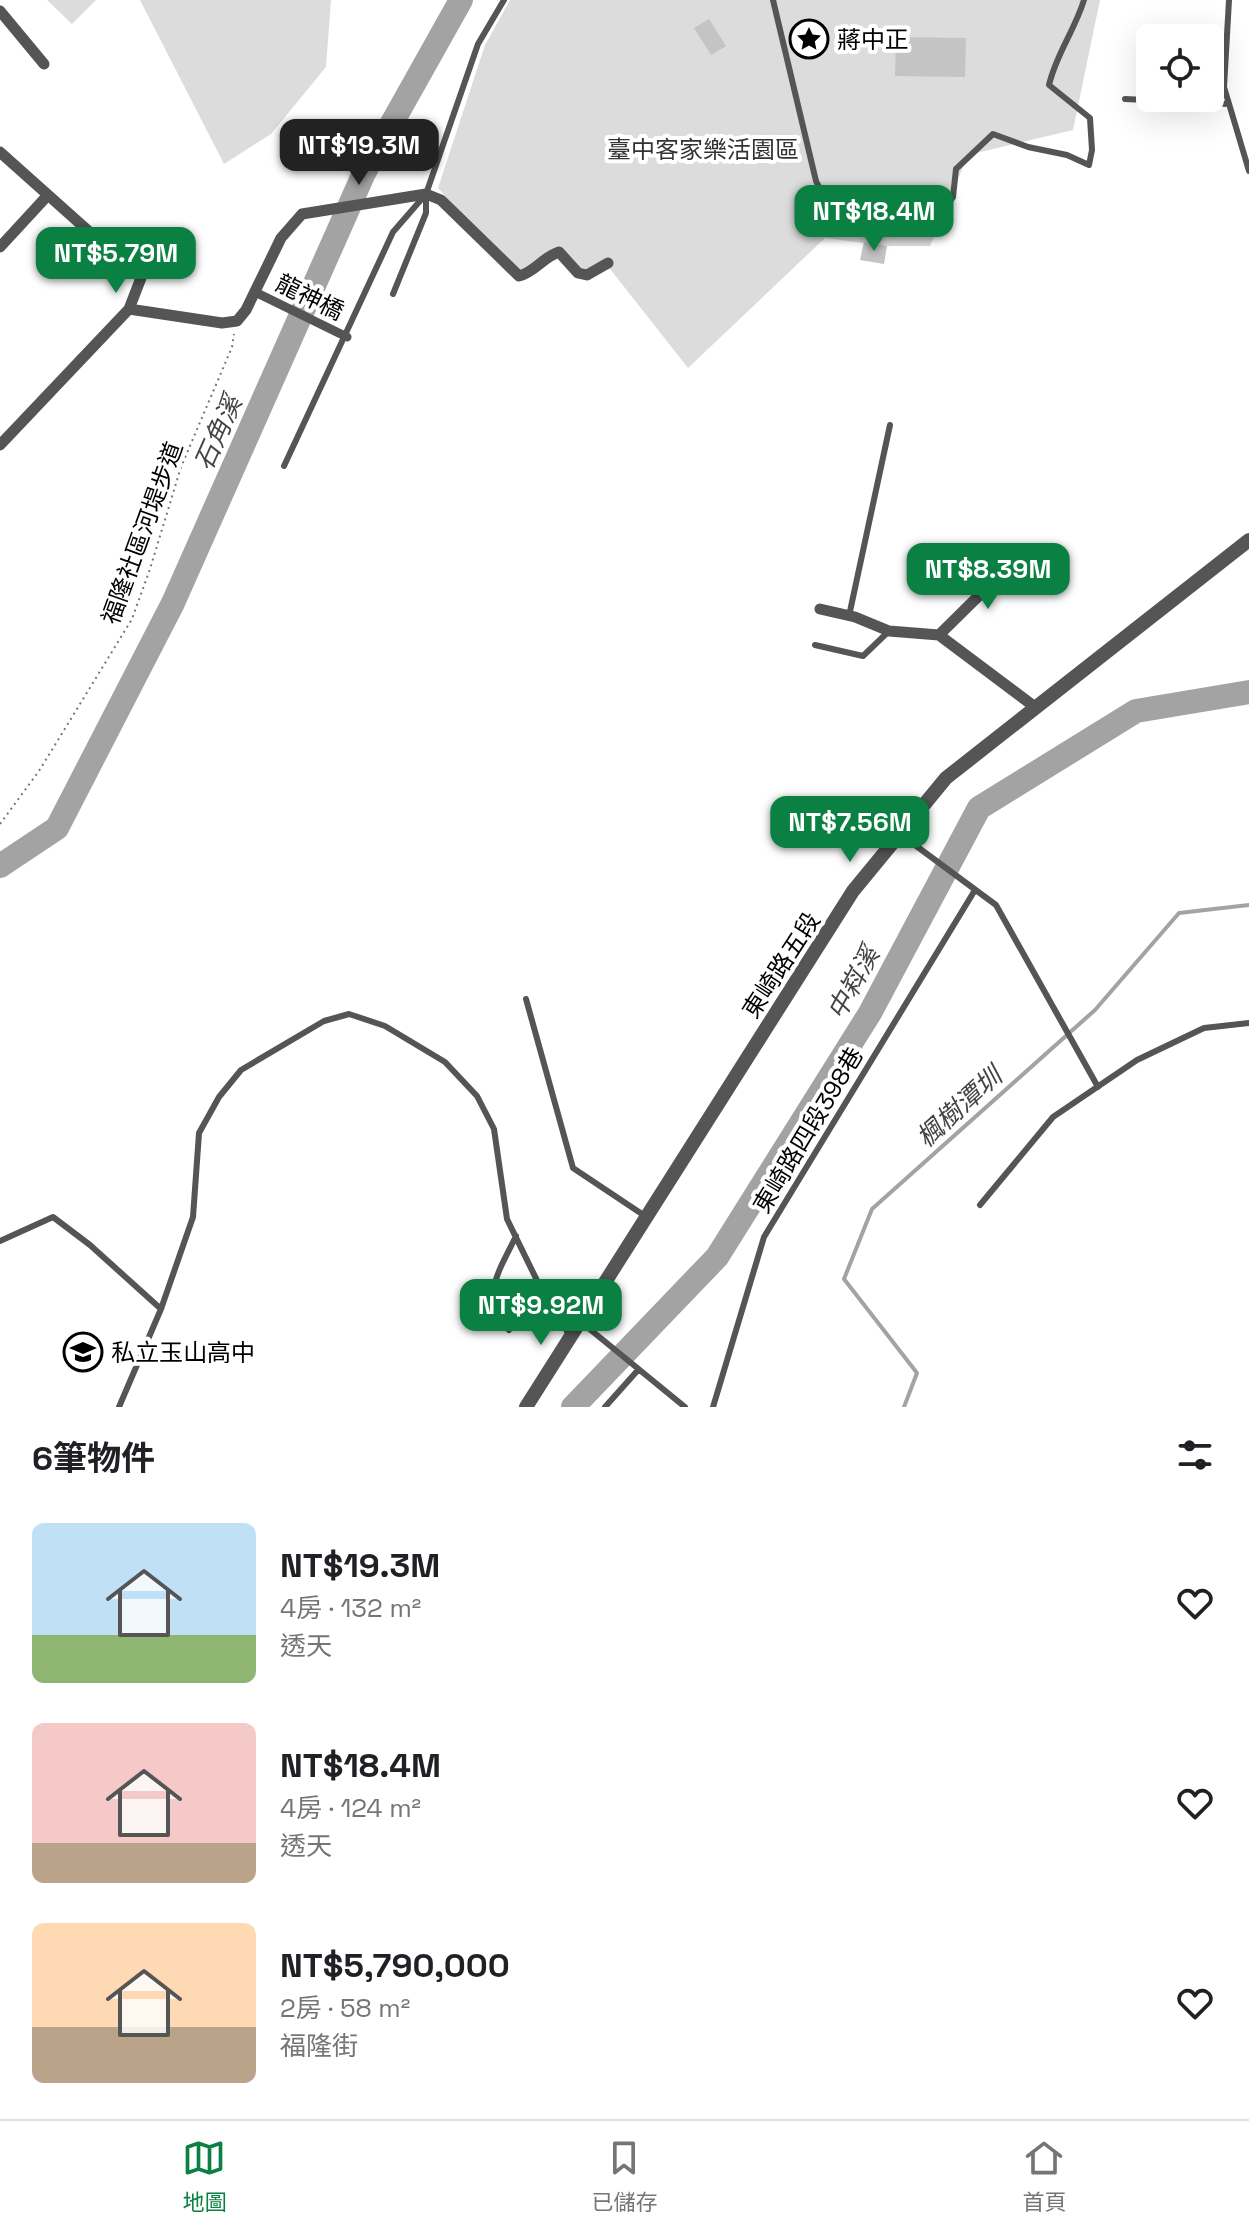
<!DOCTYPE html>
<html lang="zh-TW">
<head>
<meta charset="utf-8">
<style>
	:root { --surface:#fff; --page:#f6f6f6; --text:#202124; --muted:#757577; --line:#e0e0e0; --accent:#0b8043 }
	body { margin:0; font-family:"Space Grotesk","Noto Sans TC",sans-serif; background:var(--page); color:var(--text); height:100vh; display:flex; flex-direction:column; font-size:30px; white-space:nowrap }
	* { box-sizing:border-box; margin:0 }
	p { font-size:26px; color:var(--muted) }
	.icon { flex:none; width:44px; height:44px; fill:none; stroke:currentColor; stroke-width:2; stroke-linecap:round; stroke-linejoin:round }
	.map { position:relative; height:1407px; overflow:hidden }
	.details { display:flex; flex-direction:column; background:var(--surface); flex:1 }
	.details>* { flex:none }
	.fabs { position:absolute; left:1136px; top:24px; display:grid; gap:16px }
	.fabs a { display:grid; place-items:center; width:88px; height:88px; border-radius:12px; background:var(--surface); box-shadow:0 8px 32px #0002; font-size:40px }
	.price { position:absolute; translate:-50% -68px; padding:0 18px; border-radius:16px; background:var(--accent); color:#fff; font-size:26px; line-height:52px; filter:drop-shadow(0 2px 4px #0008) }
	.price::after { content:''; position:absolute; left:50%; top:48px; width:24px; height:18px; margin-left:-12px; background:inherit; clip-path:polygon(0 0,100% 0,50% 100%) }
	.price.selected { background:#222; color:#fff }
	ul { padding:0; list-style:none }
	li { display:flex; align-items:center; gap:24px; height:200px; padding:0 32px }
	li span { display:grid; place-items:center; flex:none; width:224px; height:160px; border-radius:12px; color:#555 }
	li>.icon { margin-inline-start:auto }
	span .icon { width:96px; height:96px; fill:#fffc; stroke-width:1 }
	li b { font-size:34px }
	h2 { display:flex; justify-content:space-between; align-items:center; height:96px; padding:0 32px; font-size:34px }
	.tab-bar { display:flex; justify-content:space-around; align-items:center; height:112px; border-top:2px solid var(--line); background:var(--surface); font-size:22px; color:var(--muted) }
	.tab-bar a { display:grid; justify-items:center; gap:4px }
	.tab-bar .selected { color:var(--accent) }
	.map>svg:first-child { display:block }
	.green { fill:#dcdcdc }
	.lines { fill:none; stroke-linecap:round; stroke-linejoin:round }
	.stream { stroke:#a3a3a3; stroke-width:4 }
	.river { stroke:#a3a3a3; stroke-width:24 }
	.building { fill:#c4c4c4 }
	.path { stroke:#777; stroke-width:2; stroke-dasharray:2 4; stroke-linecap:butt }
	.service { stroke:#555; stroke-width:6 }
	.pedestrian { stroke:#555; stroke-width:9 }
	.minor { stroke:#555; stroke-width:11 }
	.tertiary { stroke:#555; stroke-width:14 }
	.labels { text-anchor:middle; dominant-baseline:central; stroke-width:8; stroke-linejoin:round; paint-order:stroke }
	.poi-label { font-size:24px; fill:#000; stroke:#fff; text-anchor:start }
	.park-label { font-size:24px; fill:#333; stroke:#fff }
	.street-label { font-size:24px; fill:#000; stroke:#fff }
	.water-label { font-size:26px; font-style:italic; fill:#444; stroke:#fff }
</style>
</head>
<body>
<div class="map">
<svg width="1249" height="1407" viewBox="0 0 1249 1407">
	<rect width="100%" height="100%" fill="#fff"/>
	<!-- green -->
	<path class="green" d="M 47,0 L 96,0 L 72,24 Z
		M 140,0 L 331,0 L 326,67 L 271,134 L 224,164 Z
		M 510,0 L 1100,0 L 1073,130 L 968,155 L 930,246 L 887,246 L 825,238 L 688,368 L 603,260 L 581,272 L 558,248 L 518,275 L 438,188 L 485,45 Z"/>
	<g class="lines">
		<!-- stream -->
		<path class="stream" d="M 904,1407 L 917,1373 L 844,1279 L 872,1209 L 1095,1010 L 1179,913 L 1249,905"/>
		<!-- river -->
		<path class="river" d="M 0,866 L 57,828 L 173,603 L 364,173 L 461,0
			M 573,1407 L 717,1257 L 870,1013 L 979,808 L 1136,711 L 1249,692"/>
	</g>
	<!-- building -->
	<path class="building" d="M 709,19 L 726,46 L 711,55 L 694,28 Z
		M 896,37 L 966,38 L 965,77 L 895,76 Z
		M 864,242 L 887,246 L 884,264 L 860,260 Z"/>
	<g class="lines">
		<!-- path -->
		<path class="path" d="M 0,824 L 39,771 L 132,619 L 150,569 L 181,467 L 232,347 L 234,334"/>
		<!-- service -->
		<path class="service" d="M 773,0 L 816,181 L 830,209 L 872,214 L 920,231 L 938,218 L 953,197 L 956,169 L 993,134 L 1028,147 L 1067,155 L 1089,165 L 1092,150 L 1090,118 L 1049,85 C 1056,54 1075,30 1084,0
			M 1229,0 L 1224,87 L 1249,171
			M 1125,99 L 1229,104
			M 393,294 L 426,213 L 426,194
			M 284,466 L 393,232 L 426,194 L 478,44 L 504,0
			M 849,616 L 890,425
			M 815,645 L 863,656 L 888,632
			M 900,834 L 996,905 L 1098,1087
			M 526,999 L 573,1168 L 645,1216
			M 980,1205 L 1053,1117 L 1137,1060 L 1204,1028 L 1249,1023
			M 0,1241 L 53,1217 L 90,1245 L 161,1309 L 193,1217 L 199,1133 L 219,1097 L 241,1070 L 324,1021 L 349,1014 L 385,1026 L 445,1062 L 477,1096 L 494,1129 L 507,1219 L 548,1303 L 571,1337
			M 581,1322 L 685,1407
			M 509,1330 C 479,1296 499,1272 516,1236
			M 119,1407 L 161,1309
			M 605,1407 L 638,1370
			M 713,1407 L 764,1237 L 975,890"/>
		<!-- pedestrian -->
		<path class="pedestrian" d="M 255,292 L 347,337"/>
		<!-- minor -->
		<path class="minor" d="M 0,11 L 44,64
			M 0,152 L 141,278 L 129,309 L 0,445
			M 0,247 L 48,195
			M 129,309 L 222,323 L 237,321 L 246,310 L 281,238 L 302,214 L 426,194 L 441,200 L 519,276 C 535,272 543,257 559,252 L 578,273 L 587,275 L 608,263
			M 820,609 L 855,617 L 889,631 L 939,635 L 1035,707
			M 939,635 L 1013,562"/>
		<!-- tertiary -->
		<path class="tertiary" d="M 526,1407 L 853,891 L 946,778 L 1249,540"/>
	</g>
	<!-- icons -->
	<defs>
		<symbol id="sight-ring" viewBox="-11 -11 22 22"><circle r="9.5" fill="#fff" stroke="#000" stroke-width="1.5"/><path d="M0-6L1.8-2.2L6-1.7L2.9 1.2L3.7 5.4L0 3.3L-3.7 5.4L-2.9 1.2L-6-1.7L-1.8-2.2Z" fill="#000"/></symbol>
		<symbol id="school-ring" viewBox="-11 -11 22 22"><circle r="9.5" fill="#fff" stroke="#000" stroke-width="1.5"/><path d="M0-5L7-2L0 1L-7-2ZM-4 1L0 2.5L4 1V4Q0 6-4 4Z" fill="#000"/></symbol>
	</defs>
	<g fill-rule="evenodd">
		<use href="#sight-ring" x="787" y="17" width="44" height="44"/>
		<use href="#school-ring" x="61" y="1330" width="44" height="44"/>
	</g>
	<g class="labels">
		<!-- poi labels -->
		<g class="poi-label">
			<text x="837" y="39">蔣中正</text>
			<text x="111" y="1352">私立玉山高中</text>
		</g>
		<!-- park labels -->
		<g class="park-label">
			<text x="703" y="149">臺中客家樂活園區</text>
		</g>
		<!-- street labels -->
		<g class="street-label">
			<text transform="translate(310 297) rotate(26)">龍神橋</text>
			<text transform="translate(142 533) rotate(-70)">福隆社區河堤步道</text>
			<text transform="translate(781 965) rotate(-57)">東崎路五段</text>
			<text transform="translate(808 1130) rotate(-59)">東崎路四段398巷</text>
		</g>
		<!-- water labels -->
		<g class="water-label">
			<text transform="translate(218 433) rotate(-66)">石角溪</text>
			<text transform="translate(853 983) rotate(-61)">中嵙溪</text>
			<text transform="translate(959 1107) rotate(-42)">楓樹潭圳</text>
		</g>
	</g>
</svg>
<div class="fabs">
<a><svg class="icon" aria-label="locate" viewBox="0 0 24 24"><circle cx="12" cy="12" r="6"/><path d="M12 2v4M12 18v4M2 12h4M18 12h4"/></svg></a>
</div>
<b class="price selected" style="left:359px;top:187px">NT$19.3M</b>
<b class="price" style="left:874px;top:253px">NT$18.4M</b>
<b class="price" style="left:116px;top:295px">NT$5.79M</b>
<b class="price" style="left:988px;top:611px">NT$8.39M</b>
<b class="price" style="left:850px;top:864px">NT$7.56M</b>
<b class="price" style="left:541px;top:1347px">NT$9.92M</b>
</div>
<section class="details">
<h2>6筆物件<svg class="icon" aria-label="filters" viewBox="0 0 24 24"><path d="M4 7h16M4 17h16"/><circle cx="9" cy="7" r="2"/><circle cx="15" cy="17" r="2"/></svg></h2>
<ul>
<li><span style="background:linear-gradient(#bfe0f5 70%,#8fb573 0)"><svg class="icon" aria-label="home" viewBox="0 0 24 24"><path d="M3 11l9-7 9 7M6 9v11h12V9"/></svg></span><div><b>NT$19.3M</b><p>4房 · 132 m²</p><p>透天</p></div><svg class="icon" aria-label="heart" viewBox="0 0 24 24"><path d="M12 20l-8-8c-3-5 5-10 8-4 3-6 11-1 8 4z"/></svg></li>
<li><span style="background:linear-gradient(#f6c9c9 75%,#b9a48a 0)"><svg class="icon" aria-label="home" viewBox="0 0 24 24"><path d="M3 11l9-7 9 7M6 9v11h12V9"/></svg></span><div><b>NT$18.4M</b><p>4房 · 124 m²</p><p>透天</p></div><svg class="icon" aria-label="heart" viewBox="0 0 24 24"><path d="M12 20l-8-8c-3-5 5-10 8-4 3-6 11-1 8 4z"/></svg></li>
<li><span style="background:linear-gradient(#ffd9b3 65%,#b9a48a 0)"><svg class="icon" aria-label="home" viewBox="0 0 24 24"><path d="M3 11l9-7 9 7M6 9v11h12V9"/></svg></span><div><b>NT$5,790,000</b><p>2房 · 58 m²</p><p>福隆街</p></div><svg class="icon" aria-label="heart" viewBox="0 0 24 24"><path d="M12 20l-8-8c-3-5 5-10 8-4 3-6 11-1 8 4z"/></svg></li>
</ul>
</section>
<nav class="tab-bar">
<a class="selected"><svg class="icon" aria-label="map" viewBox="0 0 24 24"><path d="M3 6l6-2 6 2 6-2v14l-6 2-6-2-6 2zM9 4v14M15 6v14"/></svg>地圖</a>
<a><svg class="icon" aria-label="saved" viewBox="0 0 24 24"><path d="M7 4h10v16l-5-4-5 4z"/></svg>已儲存</a>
<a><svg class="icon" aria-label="home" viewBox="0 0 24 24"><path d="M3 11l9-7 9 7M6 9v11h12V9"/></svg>首頁</a>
</nav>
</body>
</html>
